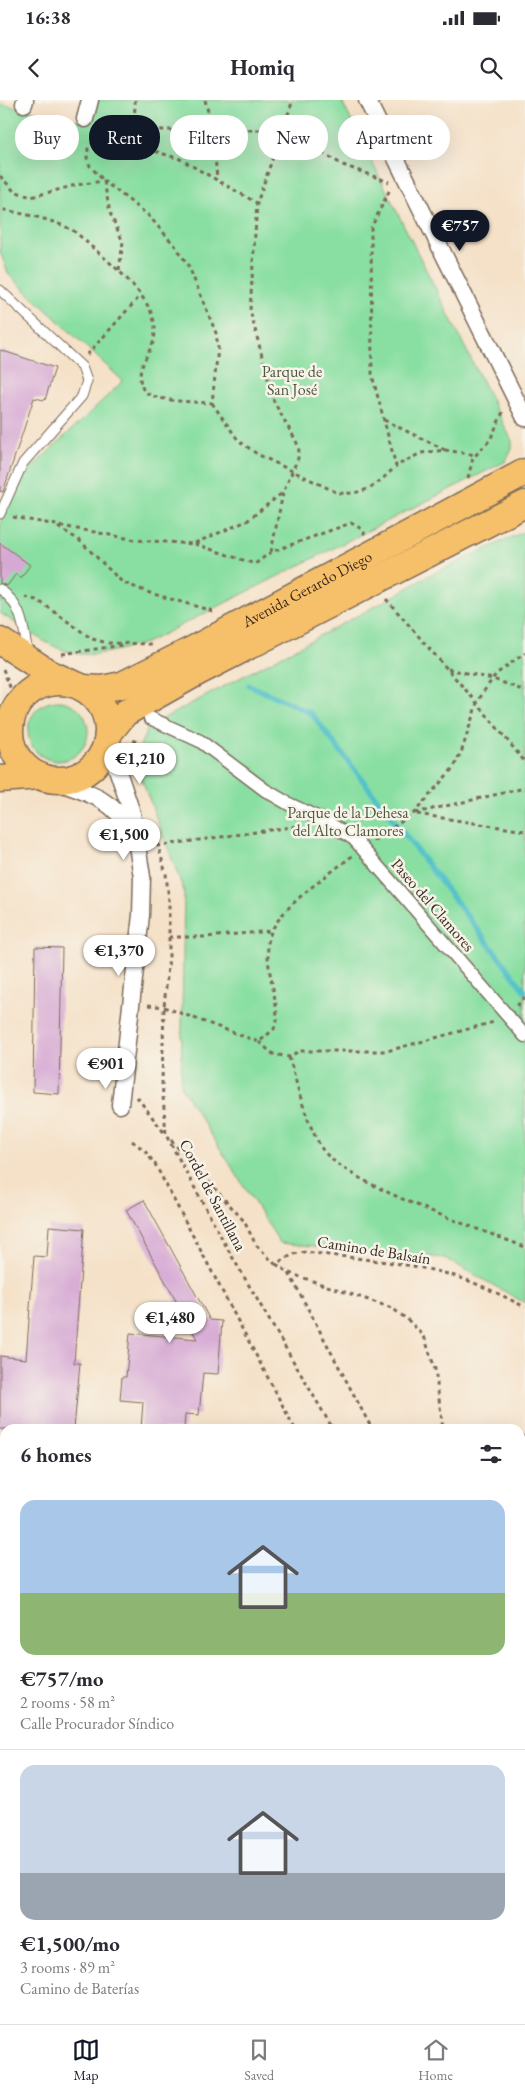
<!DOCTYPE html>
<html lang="en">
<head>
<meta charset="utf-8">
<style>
	:root { --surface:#fff; --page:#f7f7f7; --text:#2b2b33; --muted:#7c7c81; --line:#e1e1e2; --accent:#111827 }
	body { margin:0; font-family:"EB Garamond",serif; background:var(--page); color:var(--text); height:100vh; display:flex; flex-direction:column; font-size:19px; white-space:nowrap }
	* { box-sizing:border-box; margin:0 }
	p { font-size:16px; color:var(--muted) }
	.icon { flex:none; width:28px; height:28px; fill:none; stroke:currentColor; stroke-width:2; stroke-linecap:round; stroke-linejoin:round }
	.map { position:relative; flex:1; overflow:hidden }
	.drawer { position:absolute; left:0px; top:1324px; width:525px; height:601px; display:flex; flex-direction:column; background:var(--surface); border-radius:15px 15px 0 0; box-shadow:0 5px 20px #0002 }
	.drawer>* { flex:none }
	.hud { position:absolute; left:15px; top:15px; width:495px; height:45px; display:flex; gap:10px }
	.price { position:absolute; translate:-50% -42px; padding:0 11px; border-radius:18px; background:#fff; color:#222; font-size:16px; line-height:32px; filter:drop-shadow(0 1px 2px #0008) }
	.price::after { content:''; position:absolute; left:50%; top:30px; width:15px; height:11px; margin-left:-8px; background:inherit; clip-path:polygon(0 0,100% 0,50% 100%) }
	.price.on { background:var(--accent); color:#fff }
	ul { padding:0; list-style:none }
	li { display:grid; align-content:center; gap:10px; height:265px; padding:0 20px }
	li+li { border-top:1px solid var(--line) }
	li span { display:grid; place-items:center; height:155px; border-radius:15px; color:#555 }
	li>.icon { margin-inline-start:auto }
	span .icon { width:90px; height:90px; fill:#fffc; stroke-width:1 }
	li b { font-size:21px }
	h2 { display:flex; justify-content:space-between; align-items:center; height:60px; padding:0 20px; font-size:21px }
	.tag { padding:0 18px; border-radius:22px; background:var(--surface); box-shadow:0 5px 20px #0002; font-size:18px; line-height:45px }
	.tag.on { background:var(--accent); color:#fff }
	.status { display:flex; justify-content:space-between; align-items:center; height:35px; padding:0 25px; background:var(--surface); direction:ltr }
	.status svg { height:14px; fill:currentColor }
	header { display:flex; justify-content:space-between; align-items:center; height:65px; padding:0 20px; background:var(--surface); font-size:22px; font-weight:700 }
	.tab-bar { display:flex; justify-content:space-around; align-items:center; height:70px; border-top:1px solid var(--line); background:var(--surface); font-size:14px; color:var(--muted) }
	.tab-bar a { display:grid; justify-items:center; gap:2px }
	.tab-bar .on { color:var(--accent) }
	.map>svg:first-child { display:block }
	.green { fill:#89dfa2; stroke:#628460 }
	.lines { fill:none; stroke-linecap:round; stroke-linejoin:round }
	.stream { stroke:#53c1c9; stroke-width:5.5 }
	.building { fill:#d6a8d4 }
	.service-casing { stroke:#7c6a5a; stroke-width:11 }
	.pedestrian-casing { stroke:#7c6a5a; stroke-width:15 }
	.minor-casing { stroke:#7c6a5a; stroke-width:19 }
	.primary-casing { stroke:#7c6a5a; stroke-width:29 }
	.path { stroke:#7c6a5a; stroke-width:3; stroke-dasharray:4 4; stroke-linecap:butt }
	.service { stroke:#fff; stroke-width:9 }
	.pedestrian { stroke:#fff; stroke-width:12 }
	.minor { stroke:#fff; stroke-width:16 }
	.primary { stroke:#f6c06b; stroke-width:26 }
	.labels { text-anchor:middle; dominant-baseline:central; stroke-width:5; stroke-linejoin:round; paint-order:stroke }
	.park-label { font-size:16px; fill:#4e573f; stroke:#f7f3e8 }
	.street-label { font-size:16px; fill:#3b2a1e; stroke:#f7f3e8 }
</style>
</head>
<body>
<div class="status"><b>16:38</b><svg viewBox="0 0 49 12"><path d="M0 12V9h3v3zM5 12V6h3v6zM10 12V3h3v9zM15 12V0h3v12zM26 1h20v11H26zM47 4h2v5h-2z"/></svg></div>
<header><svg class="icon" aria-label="back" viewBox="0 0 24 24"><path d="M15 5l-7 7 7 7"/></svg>Homiq<svg class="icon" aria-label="search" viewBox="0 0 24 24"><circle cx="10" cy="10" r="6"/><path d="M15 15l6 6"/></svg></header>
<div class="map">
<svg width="525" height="1924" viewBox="0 0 525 1924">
	<rect width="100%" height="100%" fill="#f7f3e8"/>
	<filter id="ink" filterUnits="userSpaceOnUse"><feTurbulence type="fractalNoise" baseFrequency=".02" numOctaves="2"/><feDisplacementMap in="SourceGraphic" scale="10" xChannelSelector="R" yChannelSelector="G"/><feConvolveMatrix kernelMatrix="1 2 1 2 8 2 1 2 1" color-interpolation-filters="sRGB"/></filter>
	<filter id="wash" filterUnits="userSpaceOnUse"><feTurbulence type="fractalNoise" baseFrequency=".0096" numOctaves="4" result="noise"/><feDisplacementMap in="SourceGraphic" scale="20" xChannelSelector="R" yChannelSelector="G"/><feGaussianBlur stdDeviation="1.12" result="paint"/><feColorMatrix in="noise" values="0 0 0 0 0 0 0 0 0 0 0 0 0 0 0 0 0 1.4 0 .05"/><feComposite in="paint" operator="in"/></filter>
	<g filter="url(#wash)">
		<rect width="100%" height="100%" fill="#f5e1c8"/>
		<!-- green -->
		<path class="green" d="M 97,0 L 341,0 L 512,341 L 512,349 L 506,361 L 146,543 C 125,548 102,556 80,554 C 54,552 22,527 0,513 L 0,423 L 26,373 L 123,281 L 9,175 L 0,152 L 0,4 L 91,23 Z
			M 525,431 L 525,1203 L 445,1158 L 280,1143 L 181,987 L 184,791 L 139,672 L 141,643 L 149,626 L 387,500 L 428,476 Z
			M28 631a30 30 0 1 1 60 0a30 30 0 1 1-60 0Z
			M 525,1564 L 525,1729 L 520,1720 L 520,1566 Z"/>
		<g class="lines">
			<!-- stream -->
			<path class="stream" d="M 249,585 L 311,613 L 525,891"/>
		</g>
		<g id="blocks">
			<!-- building -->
			<path class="building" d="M 0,250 L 55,268 L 45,300 L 34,298 L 3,392 L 0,391 Z
				M 0,443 L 30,465 L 21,478 L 16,474 L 7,486 L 0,483 Z
				M 35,847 L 62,848 L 59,994 L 33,992 Z
				M 144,1100 L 210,1220 L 222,1221 L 218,1274 L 203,1273 L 199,1315 L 185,1314 L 184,1329 L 141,1329 L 143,1302 L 120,1300 L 122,1277 L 126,1277 L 130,1233 L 197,1239 L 126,1110 Z
				M 49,1126 L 84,1129 L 74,1263 L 80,1263 L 74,1329 L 0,1329 L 0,1256 L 26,1259 L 34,1156 L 47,1157 Z"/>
		</g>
	</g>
	<g filter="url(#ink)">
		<use href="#blocks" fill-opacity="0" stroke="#7c6a5a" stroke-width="1"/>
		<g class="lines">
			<defs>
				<path id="service" d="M 0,190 L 82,267 L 87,281 L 82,296 L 23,363 L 0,414
					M 0,489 C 23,506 23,527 28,553"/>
				<path id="pedestrian" d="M 150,618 L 200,641 L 265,690 L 289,704 L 327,722 L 354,739 L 525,936"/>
				<path id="minor" d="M 367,0 L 525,318
					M 24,4 L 25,0
					M 85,19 L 90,0
					M 107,639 L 132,713 L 142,777 L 141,815 L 120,1005
					M 49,679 C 85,692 113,697 132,733"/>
				<g id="primary">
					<path d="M 0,541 L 49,573 L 69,582"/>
					<circle cx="59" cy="631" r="49"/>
					<path id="s1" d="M 83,588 L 102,589 L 122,585 L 188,552 L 525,372"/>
					<path d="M 108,634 L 125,613 L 198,572 L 525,404"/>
					<path d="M 0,679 L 40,676"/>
				</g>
			</defs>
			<!-- service casing -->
			<use href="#service" class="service-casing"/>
			<!-- pedestrian casing -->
			<use href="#pedestrian" class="pedestrian-casing"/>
			<!-- minor casing -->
			<use href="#minor" class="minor-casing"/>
			<!-- primary casing -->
			<use href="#primary" class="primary-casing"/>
			<!-- path -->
			<path class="path" d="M 135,0 C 136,15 128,36 141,47 L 180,59 L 257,103
				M 205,0 L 213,31 L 217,79
				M 0,76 L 14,91 L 31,97 L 76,85 L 104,81 L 148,115 L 177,148 L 189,167 L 216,233 L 218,248 L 212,303 C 198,302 150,302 143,289 C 132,267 155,252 155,231 C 156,200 115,167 93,148 C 86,142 78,133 70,129 C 49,118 22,114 0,109
				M 119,170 L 123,142 L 110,113 L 104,81 L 90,66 L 87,58 L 88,49 L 94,42 L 101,39 L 133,30 L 284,30 L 343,65 L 389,82
				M 87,255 L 140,196
				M 212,303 L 238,340 L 257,354 L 338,393 C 366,395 377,385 396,366 L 372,275 L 371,128 L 391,87
				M 384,320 L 445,350 L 421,353 L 396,366
				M 445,350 L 476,355
				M 468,378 L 473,358 L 490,340 L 503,312
				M 13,417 L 137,440 L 195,444 L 255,464 L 271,452 L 351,423 L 360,428 L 365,434
				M 58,427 L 79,440 L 122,482 L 150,493 L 216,512
				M 195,443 L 247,421 L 282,393
				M 271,452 L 283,393 L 298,358 L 299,348 L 296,341 L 274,302 L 250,210 L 257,103 L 293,0
				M 25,497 L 36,500 L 45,505 L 92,539 L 108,543 L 153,544
				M 386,499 L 477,603 L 525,662
				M 62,554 L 123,545
				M 3,569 L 17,605
				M 448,569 L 493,579 L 525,591
				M 133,659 L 132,651 L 136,636
				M 415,713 L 525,688
				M 417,714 L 525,731
				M 155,735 L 166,774 L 169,801 L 169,856 L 164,907 L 162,982 L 166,1035 L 230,1153 L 333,1329
				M 373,741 L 414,713 L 454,667 L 462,650 L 477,603 L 484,591 L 496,574 L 525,553
				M 157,746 L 298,726
				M 169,837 L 205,837 L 271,831
				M 148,905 L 164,907 L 259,942 L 274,929 L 277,920 C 277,895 266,870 268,844 C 270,812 329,775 352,756
				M 517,906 L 525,896
				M 259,942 L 273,954 L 289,957 L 299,951 L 387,951 L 494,922
				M 289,957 C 298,987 305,1020 321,1047 C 341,1083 482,1130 525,1147
				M 137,997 L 165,1034
				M 171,1040 L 244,1121 L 256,1145 L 275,1164 L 294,1154 L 306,1152 C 357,1159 410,1162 458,1177 C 482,1185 503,1196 525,1207
				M 132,1041 L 144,1050 L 155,1064 L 295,1329
				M 276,1164 L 289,1173 L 372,1329
				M 289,1173 L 392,1208 L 408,1220 L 424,1236 L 435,1269 L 443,1329
				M 520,1337 L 525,1333
				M 520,1606 L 525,1611
				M 520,1652 L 525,1644
				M 520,1673 L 525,1684
				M 520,1774 L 525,1783
				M 0,1857 L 5,1883
				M 0,1919 L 5,1919
				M 41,1920 L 86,1924
				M 307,1920 L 308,1924
				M 494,1920 L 496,1924
				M 266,1924 L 272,1920"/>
			<!-- service -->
			<use href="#service" class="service"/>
			<!-- pedestrian -->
			<use href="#pedestrian" class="pedestrian"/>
			<!-- minor -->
			<use href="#minor" class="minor"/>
			<!-- primary -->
			<use href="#primary" class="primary"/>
		</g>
	</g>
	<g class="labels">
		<!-- park labels -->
		<g class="park-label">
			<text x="292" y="271">Parque de<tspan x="292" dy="18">San José</tspan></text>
			<text x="348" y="712">Parque de la Dehesa<tspan x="348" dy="18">del Alto Clamores</tspan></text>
		</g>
		<!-- street labels -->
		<g class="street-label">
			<text stroke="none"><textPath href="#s1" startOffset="248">Avenida Gerardo Diego</textPath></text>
			<text transform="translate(433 805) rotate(49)">Paseo del Clamores</text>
			<text transform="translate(213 1095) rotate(62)">Cordel de Santillana</text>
			<text transform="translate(374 1150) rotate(9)">Camino de Balsaín</text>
		</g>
	</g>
</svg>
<b class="price on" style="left:460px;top:152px">€757</b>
<b class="price" style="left:140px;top:685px">€1,210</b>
<b class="price" style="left:124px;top:761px">€1,500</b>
<b class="price" style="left:119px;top:877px">€1,370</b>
<b class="price" style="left:106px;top:990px">€901</b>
<b class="price" style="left:170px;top:1244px">€1,480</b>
<div class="hud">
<a class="tag">Buy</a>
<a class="tag on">Rent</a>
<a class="tag">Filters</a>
<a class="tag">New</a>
<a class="tag">Apartment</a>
</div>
<section class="drawer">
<h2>6 homes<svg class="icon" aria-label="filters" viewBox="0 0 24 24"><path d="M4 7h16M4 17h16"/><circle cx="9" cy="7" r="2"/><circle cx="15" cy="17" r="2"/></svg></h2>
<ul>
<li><span style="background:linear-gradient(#a9c7e8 60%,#8fb573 0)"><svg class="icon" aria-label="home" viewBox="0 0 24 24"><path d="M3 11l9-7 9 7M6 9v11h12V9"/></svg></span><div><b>€757/mo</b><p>2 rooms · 58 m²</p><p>Calle Procurador Síndico</p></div></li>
<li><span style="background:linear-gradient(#c9d6e8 70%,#9aa5b1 0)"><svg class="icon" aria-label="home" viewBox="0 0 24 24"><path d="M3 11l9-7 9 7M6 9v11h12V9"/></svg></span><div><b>€1,500/mo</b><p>3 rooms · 89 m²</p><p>Camino de Baterías</p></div></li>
</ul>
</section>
</div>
<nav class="tab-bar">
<a class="on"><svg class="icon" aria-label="map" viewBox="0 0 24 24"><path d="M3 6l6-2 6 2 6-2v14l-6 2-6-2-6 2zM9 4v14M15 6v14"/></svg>Map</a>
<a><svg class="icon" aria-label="saved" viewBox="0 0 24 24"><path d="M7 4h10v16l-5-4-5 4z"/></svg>Saved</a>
<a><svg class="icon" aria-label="home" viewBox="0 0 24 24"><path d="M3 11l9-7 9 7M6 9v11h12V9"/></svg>Home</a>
</nav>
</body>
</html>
